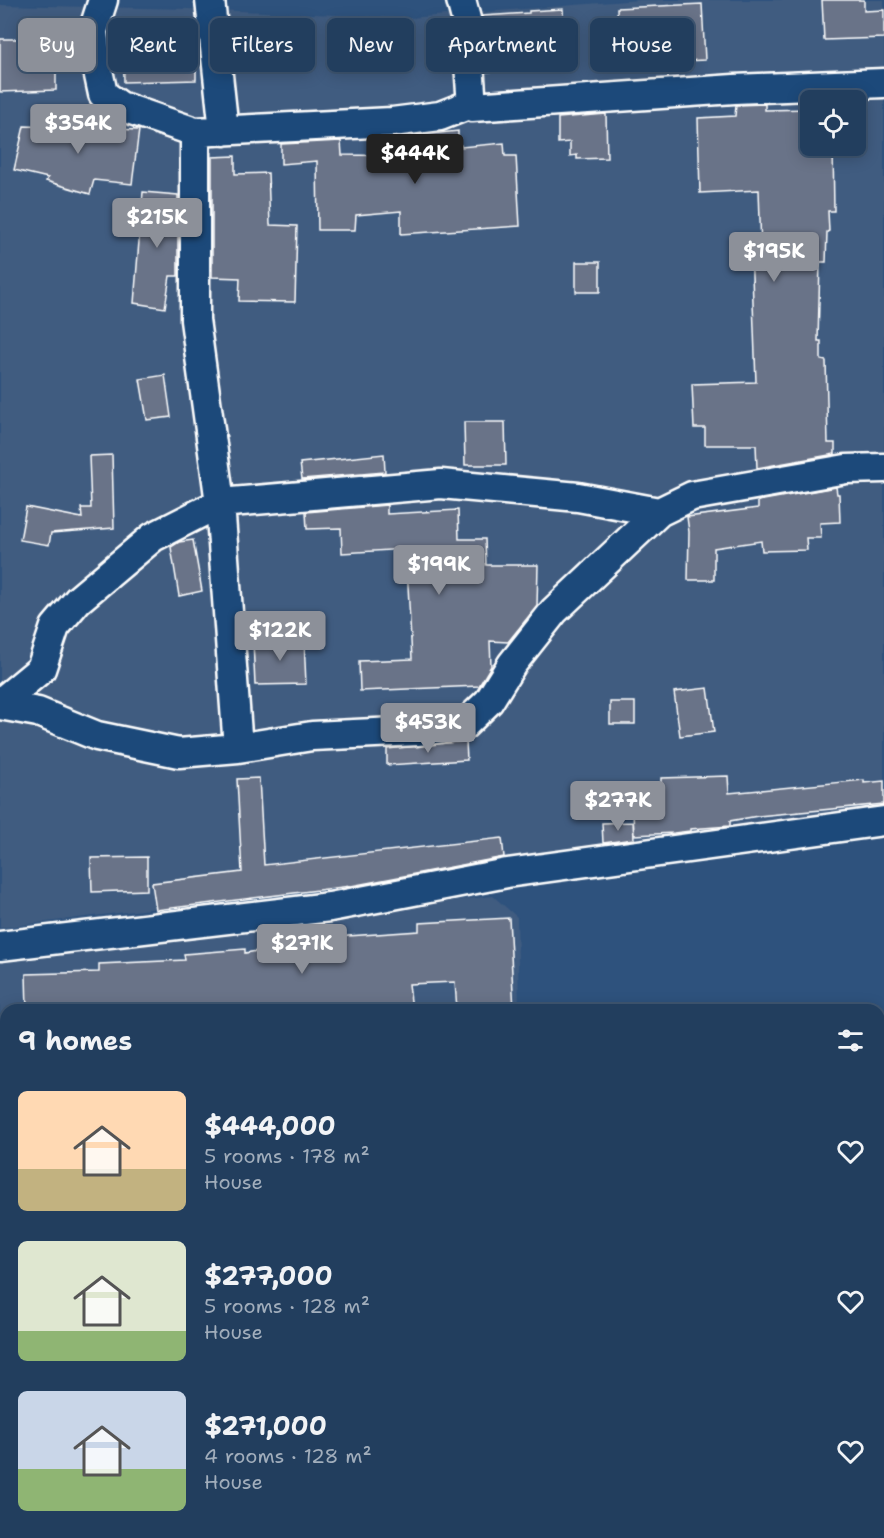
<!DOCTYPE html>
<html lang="en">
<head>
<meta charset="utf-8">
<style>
	:root { --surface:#223e5e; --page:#2e4967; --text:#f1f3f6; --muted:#a2aebc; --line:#3f5773; --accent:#8c9099 }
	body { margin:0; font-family:"Shantell Sans",sans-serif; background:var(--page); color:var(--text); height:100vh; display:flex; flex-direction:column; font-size:22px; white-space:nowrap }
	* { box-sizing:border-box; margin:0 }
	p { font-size:20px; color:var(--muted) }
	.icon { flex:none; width:33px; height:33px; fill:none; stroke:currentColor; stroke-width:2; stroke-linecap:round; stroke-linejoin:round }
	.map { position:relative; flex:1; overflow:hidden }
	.panel { position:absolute; left:0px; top:1004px; width:885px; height:536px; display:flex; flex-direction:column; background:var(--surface); border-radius:18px 18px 0 0; box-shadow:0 3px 15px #0003,0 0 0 2px var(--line) }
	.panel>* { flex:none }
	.banner { position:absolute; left:18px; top:18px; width:849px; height:54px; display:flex; gap:12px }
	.buttons { position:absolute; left:800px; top:90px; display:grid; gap:12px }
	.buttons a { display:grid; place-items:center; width:66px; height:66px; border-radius:9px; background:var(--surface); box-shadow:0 3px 15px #0003,0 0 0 2px var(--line); font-size:30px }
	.price { position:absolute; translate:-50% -51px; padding:0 14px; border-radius:6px; background:var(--accent); color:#fff; font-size:20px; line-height:39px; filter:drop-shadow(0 2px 3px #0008) }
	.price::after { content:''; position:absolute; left:50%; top:36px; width:18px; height:14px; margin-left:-9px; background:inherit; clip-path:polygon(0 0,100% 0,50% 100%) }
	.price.active { background:#222; color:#fff }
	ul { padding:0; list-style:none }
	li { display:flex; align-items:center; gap:18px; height:150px; padding:0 18px }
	li span { display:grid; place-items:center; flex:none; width:168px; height:120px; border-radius:9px; color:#555 }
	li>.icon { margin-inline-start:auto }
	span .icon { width:72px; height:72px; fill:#fffc; stroke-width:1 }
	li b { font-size:26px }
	h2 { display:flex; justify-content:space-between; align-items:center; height:72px; padding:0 18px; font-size:26px }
	.tag { padding:0 21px; border-radius:9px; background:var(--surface); box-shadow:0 3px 15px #0003,0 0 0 2px var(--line); font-size:21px; line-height:54px }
	.tag.active { background:var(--accent); color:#fff }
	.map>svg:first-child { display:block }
	.built { fill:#405c80; fill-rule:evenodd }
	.building { fill:#697388; stroke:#fff; stroke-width:1.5 }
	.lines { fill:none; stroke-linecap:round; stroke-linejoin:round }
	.minor-casing { stroke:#fff; stroke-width:33 }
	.minor { stroke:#1f4a7a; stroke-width:28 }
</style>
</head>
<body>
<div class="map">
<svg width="884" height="1538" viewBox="0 0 884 1538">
	<rect width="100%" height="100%" fill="#2e527d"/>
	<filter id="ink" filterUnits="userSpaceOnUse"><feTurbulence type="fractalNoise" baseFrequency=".0167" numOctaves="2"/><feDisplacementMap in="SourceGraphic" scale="12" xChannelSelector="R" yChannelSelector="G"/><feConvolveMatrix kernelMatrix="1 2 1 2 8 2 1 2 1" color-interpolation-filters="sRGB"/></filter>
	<g filter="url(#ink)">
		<!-- built -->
		<path class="built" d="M 639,0 L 884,0 L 884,813 L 759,831 L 0,928 L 0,5 L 189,9 L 409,18 ZM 810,100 L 855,100 L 855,146 L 810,146 Z
			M 493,896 L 517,917 L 519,1009 L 6,1010 L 6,1533 L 530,1533 L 530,1538 L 0,1538 L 0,951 Z"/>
		<!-- building -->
		<path class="building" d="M 822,0 L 864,0 L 864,11 L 884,10 L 884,38 L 824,40 Z
			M 702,4 L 705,60 L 619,64 L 617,8 Z
			M 563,9 L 566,65 L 486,72 L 482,16 L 529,13 L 529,11 Z
			M 123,29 L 156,30 L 156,37 L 187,36 L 188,56 L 196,56 L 196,80 L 124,82 Z
			M 0,39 L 35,39 L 36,45 L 56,45 L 56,90 L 0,92 Z
			M 765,104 L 765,110 L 810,109 L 810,146 L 833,146 L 834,211 L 828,211 L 829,231 L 827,232 L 826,262 L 820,262 L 818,341 L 821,341 L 821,360 L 826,361 L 828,443 L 835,443 L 835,454 L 757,468 L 756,445 L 705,445 L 705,428 L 694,428 L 692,384 L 756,382 L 751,249 L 761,249 L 759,190 L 700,193 L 698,118 L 735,116 L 736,105 Z
			M 606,114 L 607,158 L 577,159 L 577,155 L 570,156 L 570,142 L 558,143 L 558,118 Z
			M 24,126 L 139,130 L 132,184 L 94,180 L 90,194 L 46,181 L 48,178 L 14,170 Z
			M 458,131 L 458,145 L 461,145 L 461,147 L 504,143 L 505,156 L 516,156 L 520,226 L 401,234 L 401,211 L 356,215 L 355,230 L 318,230 L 317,161 L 281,164 L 281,144 L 341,141 L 342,155 L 412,156 L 413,136 Z
			M 235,156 L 235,174 L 268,173 L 270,225 L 297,226 L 295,302 L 239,301 L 240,278 L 212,277 L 212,157 Z
			M 143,192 L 178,195 L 178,276 L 170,276 L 165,308 L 134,303 Z
			M 576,262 L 600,262 L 600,292 L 576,292 Z
			M 165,375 L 171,417 L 147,420 L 140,379 Z
			M 464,422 L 505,422 L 506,465 L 465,465 Z
			M 384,454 L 385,472 L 302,479 L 300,463 Z
			M 112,455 L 114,528 L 51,533 L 49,545 L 20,540 L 26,507 L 82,518 L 81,508 L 91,508 L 89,456 Z
			M 836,487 L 837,494 L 839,494 L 840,522 L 820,523 L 821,538 L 806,538 L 807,550 L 762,551 L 761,541 L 714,548 L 714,580 L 688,580 L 689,532 L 687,517 L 758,508 L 758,501 Z
			M 387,505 L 387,514 L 458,510 L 459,539 L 485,539 L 486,565 L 538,565 L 537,606 L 508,642 L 490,641 L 491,666 L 479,686 L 360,691 L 359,661 L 412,659 L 406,549 L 342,553 L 341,528 L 307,529 L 306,512 Z
			M 193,540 L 202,591 L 179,596 L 171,547 L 179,542 Z
			M 304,639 L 306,684 L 255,685 L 253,641 Z
			M 708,688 L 714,732 L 680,736 L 674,692 Z
			M 610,702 L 635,702 L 635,724 L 610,724 Z
			M 466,741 L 467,760 L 387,765 L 387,749 Z
			M 728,776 L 729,793 L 864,780 L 864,783 L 884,781 L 884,804 L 758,816 L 730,821 L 730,826 L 690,829 L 690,831 L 674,833 L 634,835 L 632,788 L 661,787 L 661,778 Z
			M 259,778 L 264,865 L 502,838 L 504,857 L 351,886 L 156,910 L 152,883 L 242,872 L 237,779 Z
			M 633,822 L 634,839 L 603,843 L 602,823 Z
			M 147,857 L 147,890 L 92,892 L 91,858 Z
			M 509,918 L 514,1010 L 457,1010 L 455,982 L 409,984 L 412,1010 L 27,1010 L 26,974 L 99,972 L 99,964 L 185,960 L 184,954 L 245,949 L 245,953 L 348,936 L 419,931 L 419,923 Z"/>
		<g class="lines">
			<defs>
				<path id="minor" d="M 103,0 L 93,31 L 97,66 L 103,94 L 120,106 L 195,132 L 392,122 L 440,116 L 468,105 L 472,107 L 734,89 L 884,83
					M 210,0 L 224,131
					M 461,0 L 466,19 L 472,107
					M 195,132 L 195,320 L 220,503 L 238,748
					M 0,703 L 41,669 L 55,627 L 78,600 L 153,537 L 220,503 L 441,484 L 578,497 L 659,512
					M 0,705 L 38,712 L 97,736 L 179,753 L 238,748 L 312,736 L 417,731 L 464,725 L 489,701 L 512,664 L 554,611 L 659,512 L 692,496 L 846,469 L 884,468
					M 0,946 L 330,907 L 507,873 L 884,821"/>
			</defs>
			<!-- minor casing -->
			<use href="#minor" class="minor-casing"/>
			<!-- minor -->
			<use href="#minor" class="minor"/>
		</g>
	</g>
</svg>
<div class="buttons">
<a><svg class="icon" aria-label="locate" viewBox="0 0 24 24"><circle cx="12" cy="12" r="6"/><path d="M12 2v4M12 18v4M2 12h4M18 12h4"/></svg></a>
</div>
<b class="price" style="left:78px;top:155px">$354K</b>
<b class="price active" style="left:415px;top:185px">$444K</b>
<b class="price" style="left:157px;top:249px">$215K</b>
<b class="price" style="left:774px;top:283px">$195K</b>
<b class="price" style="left:439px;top:596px">$199K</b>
<b class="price" style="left:280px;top:662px">$122K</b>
<b class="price" style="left:428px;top:754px">$453K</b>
<b class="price" style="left:618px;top:832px">$277K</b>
<b class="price" style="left:302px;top:975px">$271K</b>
<div class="banner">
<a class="tag active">Buy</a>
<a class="tag">Rent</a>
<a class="tag">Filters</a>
<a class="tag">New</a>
<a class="tag">Apartment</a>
<a class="tag">House</a>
</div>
<section class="panel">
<h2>9 homes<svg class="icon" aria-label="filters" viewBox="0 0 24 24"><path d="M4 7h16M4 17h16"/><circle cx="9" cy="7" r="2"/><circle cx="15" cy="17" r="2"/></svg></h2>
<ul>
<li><span style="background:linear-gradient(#ffd9b3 65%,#c2b280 0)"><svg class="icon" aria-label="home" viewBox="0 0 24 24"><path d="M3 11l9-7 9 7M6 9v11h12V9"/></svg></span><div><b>$444,000</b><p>5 rooms · 178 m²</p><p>House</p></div><svg class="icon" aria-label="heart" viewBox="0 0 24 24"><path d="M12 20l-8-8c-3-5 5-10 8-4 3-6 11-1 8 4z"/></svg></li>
<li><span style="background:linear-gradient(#dfe7d0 75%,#8fb573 0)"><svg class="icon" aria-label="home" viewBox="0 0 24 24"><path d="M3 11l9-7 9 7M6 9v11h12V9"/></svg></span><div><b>$277,000</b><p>5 rooms · 128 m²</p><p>House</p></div><svg class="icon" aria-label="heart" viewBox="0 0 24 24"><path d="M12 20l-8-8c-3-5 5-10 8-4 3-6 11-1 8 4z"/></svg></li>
<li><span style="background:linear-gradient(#c9d6e8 65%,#8fb573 0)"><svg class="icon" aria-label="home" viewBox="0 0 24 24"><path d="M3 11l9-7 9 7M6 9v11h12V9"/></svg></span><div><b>$271,000</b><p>4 rooms · 128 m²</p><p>House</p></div><svg class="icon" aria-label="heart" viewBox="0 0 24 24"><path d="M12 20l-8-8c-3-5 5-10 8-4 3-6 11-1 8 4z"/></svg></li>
</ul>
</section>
</div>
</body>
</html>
